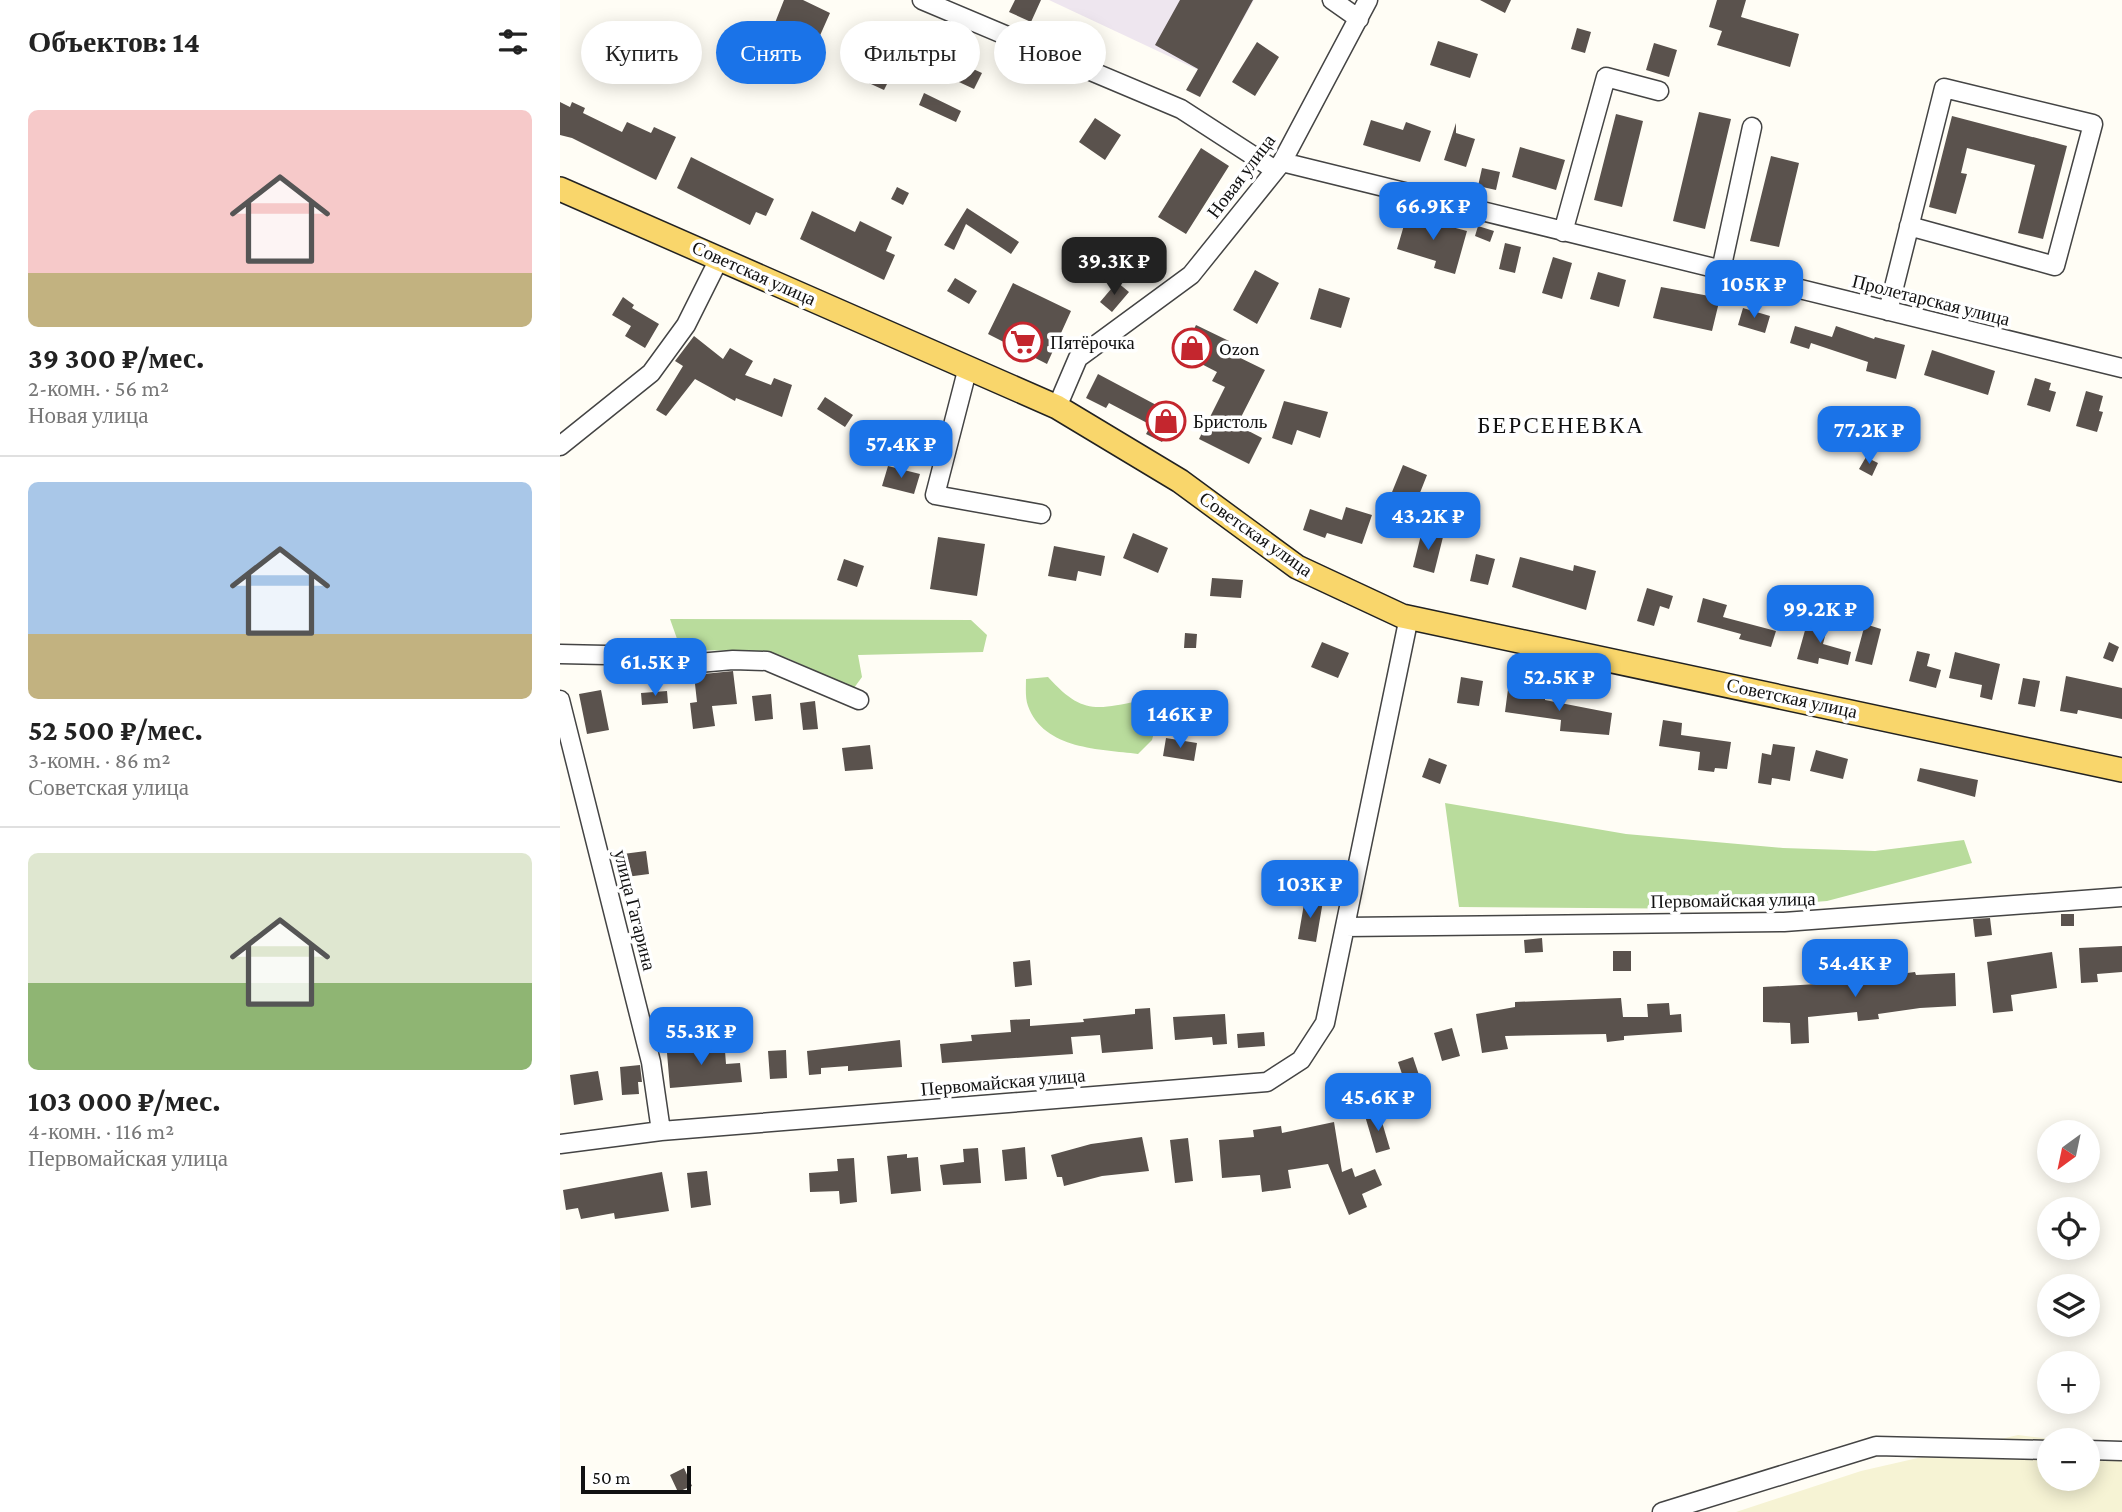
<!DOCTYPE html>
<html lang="ru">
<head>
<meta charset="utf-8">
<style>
	:root { --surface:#fff; --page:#f6f6f6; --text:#222; --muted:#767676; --line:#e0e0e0; --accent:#1a73e8 }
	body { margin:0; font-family:"Crimson Pro",serif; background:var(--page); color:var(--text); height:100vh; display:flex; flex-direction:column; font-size:26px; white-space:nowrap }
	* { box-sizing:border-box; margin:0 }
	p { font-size:23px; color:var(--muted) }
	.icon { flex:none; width:38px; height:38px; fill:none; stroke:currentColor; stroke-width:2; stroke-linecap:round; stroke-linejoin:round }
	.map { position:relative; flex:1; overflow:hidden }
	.details { display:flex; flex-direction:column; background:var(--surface); width:560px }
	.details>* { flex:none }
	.top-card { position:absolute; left:21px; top:21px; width:665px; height:63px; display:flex; gap:14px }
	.needle { width:46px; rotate:213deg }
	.tools { position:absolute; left:1477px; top:1120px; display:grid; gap:14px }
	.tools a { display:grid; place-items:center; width:63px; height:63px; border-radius:50%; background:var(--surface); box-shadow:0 4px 18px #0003; font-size:35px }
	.scale { position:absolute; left:21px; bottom:18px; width:110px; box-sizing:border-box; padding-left:7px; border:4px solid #111; border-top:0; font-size:19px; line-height:24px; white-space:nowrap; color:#111; -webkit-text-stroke:5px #fff; paint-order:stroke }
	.price { position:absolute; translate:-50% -60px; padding:0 16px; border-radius:14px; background:var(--accent); color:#fff; font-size:23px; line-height:46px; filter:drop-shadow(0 2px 4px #0008) }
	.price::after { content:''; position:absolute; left:50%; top:42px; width:21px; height:16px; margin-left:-10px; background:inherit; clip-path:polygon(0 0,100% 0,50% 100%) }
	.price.active { background:#222; color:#fff }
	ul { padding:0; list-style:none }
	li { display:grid; align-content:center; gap:14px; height:371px; padding:0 28px }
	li+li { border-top:2px solid var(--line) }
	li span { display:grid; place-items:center; height:217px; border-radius:10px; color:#555 }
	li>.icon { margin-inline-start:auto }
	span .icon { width:126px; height:126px; fill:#fffc; stroke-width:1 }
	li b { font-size:30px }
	h2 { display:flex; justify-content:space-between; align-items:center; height:84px; padding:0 28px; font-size:30px }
	.tag { padding:0 24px; border-radius:32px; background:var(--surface); box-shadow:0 4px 18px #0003; font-size:24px; line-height:63px }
	.tag.active { background:var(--accent); color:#fff }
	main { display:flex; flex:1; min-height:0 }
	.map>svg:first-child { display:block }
	.industrial { fill:#eee6ef }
	.farmland { fill:#f6f3d4 }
	.forest { fill:#b9dc9c }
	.building { fill:#5a524d }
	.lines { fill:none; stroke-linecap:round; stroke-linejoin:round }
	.minor-casing { stroke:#444; stroke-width:21 }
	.major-casing { stroke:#222; stroke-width:26 }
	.minor { stroke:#fff; stroke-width:18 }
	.major { stroke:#f9d66b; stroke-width:23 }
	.labels { text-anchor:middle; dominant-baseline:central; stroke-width:7; stroke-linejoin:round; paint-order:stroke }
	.street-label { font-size:19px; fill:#111; stroke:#fff }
	.poi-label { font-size:19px; fill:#111; stroke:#fff; text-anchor:start }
	.quarter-label { font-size:23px; letter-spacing:2px; fill:#111; stroke:#fff }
</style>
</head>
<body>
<main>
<section class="details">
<h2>Объектов: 14<svg class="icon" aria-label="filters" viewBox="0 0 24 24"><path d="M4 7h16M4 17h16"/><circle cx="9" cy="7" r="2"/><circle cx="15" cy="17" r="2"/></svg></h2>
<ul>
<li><span style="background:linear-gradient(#f6c9c9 75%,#c2b280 0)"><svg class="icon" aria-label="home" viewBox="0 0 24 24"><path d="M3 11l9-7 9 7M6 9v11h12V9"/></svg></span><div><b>39 300 ₽/мес.</b><p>2-комн. · 56 m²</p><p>Новая улица</p></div></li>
<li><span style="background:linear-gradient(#a9c7e8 70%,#c2b280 0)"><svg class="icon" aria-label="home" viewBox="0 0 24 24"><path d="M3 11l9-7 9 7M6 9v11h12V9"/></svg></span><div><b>52 500 ₽/мес.</b><p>3-комн. · 86 m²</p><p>Советская улица</p></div></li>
<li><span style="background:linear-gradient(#dfe7d0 60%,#8fb573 0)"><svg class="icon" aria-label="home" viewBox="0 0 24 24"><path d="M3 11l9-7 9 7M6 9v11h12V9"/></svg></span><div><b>103 000 ₽/мес.</b><p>4-комн. · 116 m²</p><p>Первомайская улица</p></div></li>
</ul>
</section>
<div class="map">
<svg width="1562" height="1512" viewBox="0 0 1562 1512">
	<rect width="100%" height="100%" fill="#fffdf5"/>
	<!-- industrial -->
	<path class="industrial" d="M 489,0 L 694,0 L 651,76 Z"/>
	<!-- farmland -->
	<path class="farmland" d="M 1458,1435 L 1500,1440 L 1489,1440 L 1489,1479 L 1528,1479 L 1528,1444 L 1562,1448 L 1562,1512 L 1176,1512 L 1301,1471 Z"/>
	<!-- forest -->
	<path class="forest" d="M 110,619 L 411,620 L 427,635 L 423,652 L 298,655 L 302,677 L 294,688 L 227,658 L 202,651 L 121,650 Z
		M 488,677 C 520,712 533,711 578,701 L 597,721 L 592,740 L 578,754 C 541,749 484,750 468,706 C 465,698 466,687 466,679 Z
		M 885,803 L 1066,834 L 1223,848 L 1315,851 L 1404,840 L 1412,863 L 1267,901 L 1163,909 L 899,907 Z"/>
	<!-- building -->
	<path class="building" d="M 224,0 L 243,0 L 270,13 L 258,40 L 253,38 L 245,55 L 209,38 Z
		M 455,0 L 481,0 L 471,22 L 449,12 Z
		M 620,0 L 693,0 L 640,97 L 626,90 L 638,69 L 595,45 Z
		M 920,0 L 951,0 L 945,13 Z
		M 1157,0 L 1186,0 L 1181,17 L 1239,34 L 1230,67 L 1157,45 L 1162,31 L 1149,27 Z
		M 1017,28 L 1031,32 L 1025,53 L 1011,49 Z
		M 310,29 L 349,47 L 335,75 L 332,74 L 324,90 L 289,74 Z
		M 878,41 L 918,54 L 910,78 L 870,65 Z
		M 697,42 L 719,57 L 695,96 L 672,82 Z
		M 1094,43 L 1117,50 L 1109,77 L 1086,70 Z
		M 380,54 L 422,73 L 414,89 L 373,70 Z
		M 364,93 L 401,111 L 396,122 L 359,105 Z
		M 0,102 L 10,107 L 12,102 L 25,108 L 23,113 L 62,132 L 67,122 L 91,133 L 94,127 L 116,137 L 96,180 L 12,138 L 0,135 Z
		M 1139,112 L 1171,119 L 1145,229 L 1113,221 Z
		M 1056,114 L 1083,121 L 1062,207 L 1034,200 Z
		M 1392,116 L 1507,146 L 1483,239 L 1458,233 L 1475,165 L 1407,148 L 1401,173 L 1407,174 L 1396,214 L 1369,207 Z
		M 535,118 L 561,135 L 545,160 L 519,142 Z
		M 811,120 L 843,130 L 846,122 L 871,131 L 860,162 L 803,145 Z
		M 896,123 L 896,133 L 915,139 L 906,167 L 884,160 Z
		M 960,147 L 1005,160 L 996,190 L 952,177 Z
		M 641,148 L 669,166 L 626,234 L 598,217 Z
		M 1211,156 L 1239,163 L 1219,247 L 1190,241 Z
		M 131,157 L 214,199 L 206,216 L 196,212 L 190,225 L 117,188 Z
		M 922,168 L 940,172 L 936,190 L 918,186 Z
		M 337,187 L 349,193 L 343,205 L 331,199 Z
		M 407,208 L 459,242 L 451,254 L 406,224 L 394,250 L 384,245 Z
		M 252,211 L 295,232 L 300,221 L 332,237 L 326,251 L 335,255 L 324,280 L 240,239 Z
		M 847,215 L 907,231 L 895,274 L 874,268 L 876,261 L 837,249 Z
		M 918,226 L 934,231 L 930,242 L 915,236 Z
		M 945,243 L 961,247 L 955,273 L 939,269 Z
		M 993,257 L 1012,263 L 1002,299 L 982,293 Z
		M 695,270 L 719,283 L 697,324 L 673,310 Z
		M 1038,272 L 1066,280 L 1059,307 L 1030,299 Z
		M 395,278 L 417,291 L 409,304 L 387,291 Z
		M 557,282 L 569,292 L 552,312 L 540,302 Z
		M 453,283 L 511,311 L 487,364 L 428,334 Z
		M 1101,287 L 1160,298 L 1152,331 L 1093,318 Z
		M 759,288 L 790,298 L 781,328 L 750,319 Z
		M 63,297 L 74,305 L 72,308 L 99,324 L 85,348 L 65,336 L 71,326 L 52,315 Z
		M 1183,308 L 1210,316 L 1205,333 L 1178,325 Z
		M 636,325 L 669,341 L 664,350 L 705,370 L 677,425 L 702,438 L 689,464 L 639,439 L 665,387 L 652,381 L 657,372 L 622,354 Z
		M 1235,326 L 1272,337 L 1276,326 L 1314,339 L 1315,337 L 1345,345 L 1336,379 L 1306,371 L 1308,362 L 1251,343 L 1249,349 L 1230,343 Z
		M 134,336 L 163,359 L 170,348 L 193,361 L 185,375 L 211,385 L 214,378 L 232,385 L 222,417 L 176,398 L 175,401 L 135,379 L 106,416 L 96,410 L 123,366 L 115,361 Z
		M 1372,350 L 1435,371 L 1428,395 L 1364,375 Z
		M 538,374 L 615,415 L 602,442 L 586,434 L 591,425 L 549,403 L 546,408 L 526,398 Z
		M 1475,378 L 1491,383 L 1489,390 L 1496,392 L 1490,412 L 1467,405 Z
		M 1526,391 L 1543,396 L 1539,411 L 1543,412 L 1537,432 L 1516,426 Z
		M 265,397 L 293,415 L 285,427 L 257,409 Z
		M 724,401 L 768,412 L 760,438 L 737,430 L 732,445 L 712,438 Z
		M 1306,457 L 1318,463 L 1312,476 L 1299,469 Z
		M 843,465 L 867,475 L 854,508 L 830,497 Z
		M 328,466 L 360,474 L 354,494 L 322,486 Z
		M 786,507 L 812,515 L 802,544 L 767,533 L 765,538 L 743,530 L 750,509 L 782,520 Z
		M 862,531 L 883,537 L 874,573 L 853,567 Z
		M 573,533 L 608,548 L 598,573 L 563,558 Z
		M 378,537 L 425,544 L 417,596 L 370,589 Z
		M 494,546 L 545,556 L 541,576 L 518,571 L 516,581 L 488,576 Z
		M 916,554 L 935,559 L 928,585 L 910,581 Z
		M 960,557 L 1013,571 L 1014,565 L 1036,571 L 1026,610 L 952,587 Z
		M 284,559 L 304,566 L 297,587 L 277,580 Z
		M 652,578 L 683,580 L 681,598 L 650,596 Z
		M 1087,588 L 1113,596 L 1109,609 L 1100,606 L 1094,626 L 1077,621 Z
		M 1143,598 L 1167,605 L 1163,617 L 1216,631 L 1211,647 L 1179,639 L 1181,634 L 1137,622 Z
		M 1249,616 L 1269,621 L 1263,644 L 1291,652 L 1288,665 L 1259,658 L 1258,664 L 1237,659 Z
		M 1305,624 L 1321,629 L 1312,665 L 1295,661 Z
		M 625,633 L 637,634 L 636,648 L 624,648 Z
		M 762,642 L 789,653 L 778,678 L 751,667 Z
		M 1549,642 L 1559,647 L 1553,662 L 1543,658 Z
		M 1357,651 L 1370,654 L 1367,666 L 1381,670 L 1376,688 L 1349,681 Z
		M 1395,652 L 1440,664 L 1432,700 L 1420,697 L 1422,685 L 1389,678 Z
		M 173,671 L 177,704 L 152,706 L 155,726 L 133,729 L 130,703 L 137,702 L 134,675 Z
		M 1506,676 L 1562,688 L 1562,719 L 1518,710 L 1517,714 L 1500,711 Z
		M 901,677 L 923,681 L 919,706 L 897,703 Z
		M 1463,678 L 1480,681 L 1475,707 L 1458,704 Z
		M 948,689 L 985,694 L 985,700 L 1052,713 L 1049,735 L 1000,731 L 1001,720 L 945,712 Z
		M 41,690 L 49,730 L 27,734 L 19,694 Z
		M 107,691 L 108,703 L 82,705 L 81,693 Z
		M 211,694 L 213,719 L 195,721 L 192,696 Z
		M 255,701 L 258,729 L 243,730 L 240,703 Z
		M 1103,720 L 1122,723 L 1121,735 L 1171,742 L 1167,769 L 1155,768 L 1154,772 L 1138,770 L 1140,752 L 1099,746 Z
		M 606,738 L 637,743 L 634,761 L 603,756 Z
		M 1213,744 L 1235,747 L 1230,781 L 1212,778 L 1211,785 L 1198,783 L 1202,753 L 1211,755 Z
		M 310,745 L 313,769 L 285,771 L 282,748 Z
		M 1256,750 L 1288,759 L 1283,779 L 1250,771 Z
		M 869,758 L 887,765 L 880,784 L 862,777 Z
		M 1360,768 L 1418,780 L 1415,797 L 1357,781 Z
		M 86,851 L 89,874 L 66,877 L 63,854 Z
		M 745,898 L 763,901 L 756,942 L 738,939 Z
		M 1501,914 L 1514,914 L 1514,926 L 1501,926 Z
		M 1430,918 L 1432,935 L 1415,937 L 1413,919 Z
		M 982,938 L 983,952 L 965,953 L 964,940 Z
		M 1562,946 L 1562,972 L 1537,974 L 1538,982 L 1521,983 L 1519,948 Z
		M 1053,951 L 1071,951 L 1071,971 L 1053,971 Z
		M 1492,952 L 1497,988 L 1451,995 L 1453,1011 L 1433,1013 L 1427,962 Z
		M 470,960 L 472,985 L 455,987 L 453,962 Z
		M 1355,972 L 1356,975 L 1395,973 L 1396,1006 L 1360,1008 L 1318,1014 L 1319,1019 L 1298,1021 L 1297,1012 L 1248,1017 L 1249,1043 L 1231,1044 L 1230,1023 L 1203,1022 L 1203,987 L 1258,984 L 1258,980 L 1279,978 L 1280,985 L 1324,982 L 1324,976 Z
		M 1061,998 L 1063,1017 L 1088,1017 L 1087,1004 L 1109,1003 L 1110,1015 L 1121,1014 L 1122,1032 L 1064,1036 L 1064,1040 L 1047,1042 L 1046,1034 L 945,1036 L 948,1049 L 922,1053 L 916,1014 L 955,1007 L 955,1002 Z
		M 590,1008 L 593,1049 L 542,1053 L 540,1035 L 511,1037 L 513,1054 L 382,1063 L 380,1044 L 412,1041 L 411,1035 L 451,1032 L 450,1020 L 470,1019 L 470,1026 L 524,1022 L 523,1019 L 575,1014 L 575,1009 Z
		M 665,1014 L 667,1044 L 653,1045 L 652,1037 L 615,1040 L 613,1017 Z
		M 892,1028 L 900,1056 L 882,1061 L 874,1033 Z
		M 704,1032 L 705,1046 L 678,1048 L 677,1034 Z
		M 143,1039 L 145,1052 L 165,1051 L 166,1064 L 180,1063 L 182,1082 L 110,1088 L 107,1053 L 122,1052 L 121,1041 Z
		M 340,1040 L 342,1067 L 288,1071 L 288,1066 L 261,1068 L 261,1074 L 249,1075 L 247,1051 Z
		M 226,1050 L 227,1078 L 210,1079 L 208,1051 Z
		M 853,1057 L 859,1075 L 844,1080 L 838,1062 Z
		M 80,1065 L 82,1082 L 78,1082 L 79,1094 L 62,1095 L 60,1067 Z
		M 38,1071 L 43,1100 L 14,1105 L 10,1075 Z
		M 819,1112 L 830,1149 L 816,1153 L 805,1116 Z
		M 774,1122 L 782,1172 L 792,1168 L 795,1177 L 815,1169 L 822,1185 L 802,1194 L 807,1207 L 789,1215 L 768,1164 L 728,1170 L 731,1188 L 702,1192 L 700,1175 L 662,1178 L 659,1140 L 694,1137 L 693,1130 L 721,1126 L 722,1133 Z
		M 582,1137 L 589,1171 L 542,1176 L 504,1186 L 502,1177 L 497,1177 L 491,1155 L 531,1144 Z
		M 628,1138 L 633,1181 L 615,1183 L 610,1140 Z
		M 465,1147 L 467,1179 L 445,1181 L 442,1150 Z
		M 418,1148 L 421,1183 L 383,1185 L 380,1165 L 404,1162 L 403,1149 Z
		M 347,1154 L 347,1158 L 358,1157 L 361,1191 L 331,1194 L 327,1156 Z
		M 294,1158 L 297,1202 L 280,1204 L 279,1191 L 250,1192 L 249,1173 L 278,1171 L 277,1159 Z
		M 147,1171 L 151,1205 L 131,1208 L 127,1173 Z
		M 102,1172 L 109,1211 L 55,1219 L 54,1213 L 21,1219 L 18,1208 L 6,1210 L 3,1190 Z
		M 124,1468 L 132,1486 L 118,1492 L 110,1475 Z"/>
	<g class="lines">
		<defs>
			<path id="minor" d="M 362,0 L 621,109 L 715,170
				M 772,0 L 799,19
				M 722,162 L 1562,368
				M 1003,232 L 1046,77 L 1099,91
				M 1161,270 L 1192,127
				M 1328,311 L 1384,88 L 1533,124 L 1495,266 L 1349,226
				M 408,367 L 375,495 L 481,514
				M 497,407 L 518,358 L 631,275 L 722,162 L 808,0
				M 0,446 L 91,373 L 126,325 L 160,257
				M 0,654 L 46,655 L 92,667 L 173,660 L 207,661 L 299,700
				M 0,700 L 91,1062 L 101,1131
				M 785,927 L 1224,922 L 1562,897
				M 0,1144 L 101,1131 L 707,1082 L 741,1060 L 765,1023 L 849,617
				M 1528,1450 L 1562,1451
				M 1102,1512 L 1316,1446 L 1489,1450"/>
			<path id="major" d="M 0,189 L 497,407 L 620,481 L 737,567 L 842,616 L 1562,770"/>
		</defs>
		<!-- minor casing -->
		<use href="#minor" class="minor-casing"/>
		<!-- major casing -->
		<use href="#major" class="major-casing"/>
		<!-- minor -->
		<use href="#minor" class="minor"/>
		<!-- major -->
		<use href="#major" class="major"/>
	</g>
	<!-- icons -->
	<defs>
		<symbol id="supermarket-ring" viewBox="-11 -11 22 22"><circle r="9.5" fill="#fff" stroke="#c4262e" stroke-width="1.5"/><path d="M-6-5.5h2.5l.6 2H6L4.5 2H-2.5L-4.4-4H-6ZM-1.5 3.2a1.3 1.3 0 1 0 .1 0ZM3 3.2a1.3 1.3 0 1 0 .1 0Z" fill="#c4262e"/></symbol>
		<symbol id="shop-ring" viewBox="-11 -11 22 22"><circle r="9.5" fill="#fff" stroke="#c4262e" stroke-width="1.5"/><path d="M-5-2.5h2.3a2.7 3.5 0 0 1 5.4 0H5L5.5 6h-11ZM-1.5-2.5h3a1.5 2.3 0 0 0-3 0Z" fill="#c4262e"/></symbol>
	</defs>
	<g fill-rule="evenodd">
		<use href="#supermarket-ring" x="441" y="320" width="44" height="44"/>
		<use href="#shop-ring" x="610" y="326" width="44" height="44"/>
		<use href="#shop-ring" x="584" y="399" width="44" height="44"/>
	</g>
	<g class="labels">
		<!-- street labels -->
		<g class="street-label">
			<text transform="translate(681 176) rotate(-53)">Новая улица</text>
			<text transform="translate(194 273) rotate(24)">Советская улица</text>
			<text transform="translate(1371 300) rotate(14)">Пролетарская улица</text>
			<text transform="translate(696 534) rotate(35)">Советская улица</text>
			<text transform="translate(1232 698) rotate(12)">Советская улица</text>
			<text transform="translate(1173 900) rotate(-1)">Первомайская улица</text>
			<text transform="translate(75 910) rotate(76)">улица Гагарина</text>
			<text transform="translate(443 1082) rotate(-5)">Первомайская улица</text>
		</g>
		<!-- poi labels -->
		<g class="poi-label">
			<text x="490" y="342">Пятёрочка</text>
			<text x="659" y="348">Ozon</text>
			<text x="633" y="421">Бристоль</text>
		</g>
		<!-- quarter labels -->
		<g class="quarter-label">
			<text x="1001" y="425">БЕРСЕНЕВКА</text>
		</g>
	</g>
</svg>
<div class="tools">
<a><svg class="needle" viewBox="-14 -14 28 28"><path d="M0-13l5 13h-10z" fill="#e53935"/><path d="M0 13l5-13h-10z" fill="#767676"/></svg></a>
<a><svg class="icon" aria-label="locate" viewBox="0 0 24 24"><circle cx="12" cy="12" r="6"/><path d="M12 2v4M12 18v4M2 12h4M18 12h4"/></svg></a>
<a><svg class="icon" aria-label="layers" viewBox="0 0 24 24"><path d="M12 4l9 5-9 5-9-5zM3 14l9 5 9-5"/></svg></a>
<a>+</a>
<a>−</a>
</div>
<div class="scale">50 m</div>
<b class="price" style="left:873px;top:242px">66.9K ₽</b>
<b class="price active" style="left:554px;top:297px">39.3K ₽</b>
<b class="price" style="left:1194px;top:320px">105K ₽</b>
<b class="price" style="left:1309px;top:466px">77.2K ₽</b>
<b class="price" style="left:341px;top:480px">57.4K ₽</b>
<b class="price" style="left:868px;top:552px">43.2K ₽</b>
<b class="price" style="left:1260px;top:645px">99.2K ₽</b>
<b class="price" style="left:95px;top:698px">61.5K ₽</b>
<b class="price" style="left:999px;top:713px">52.5K ₽</b>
<b class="price" style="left:620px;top:750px">146K ₽</b>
<b class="price" style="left:750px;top:920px">103K ₽</b>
<b class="price" style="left:1295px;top:999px">54.4K ₽</b>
<b class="price" style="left:141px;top:1067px">55.3K ₽</b>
<b class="price" style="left:818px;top:1133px">45.6K ₽</b>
<div class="top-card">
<a class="tag">Купить</a>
<a class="tag active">Снять</a>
<a class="tag">Фильтры</a>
<a class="tag">Новое</a>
</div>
</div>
</main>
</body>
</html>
